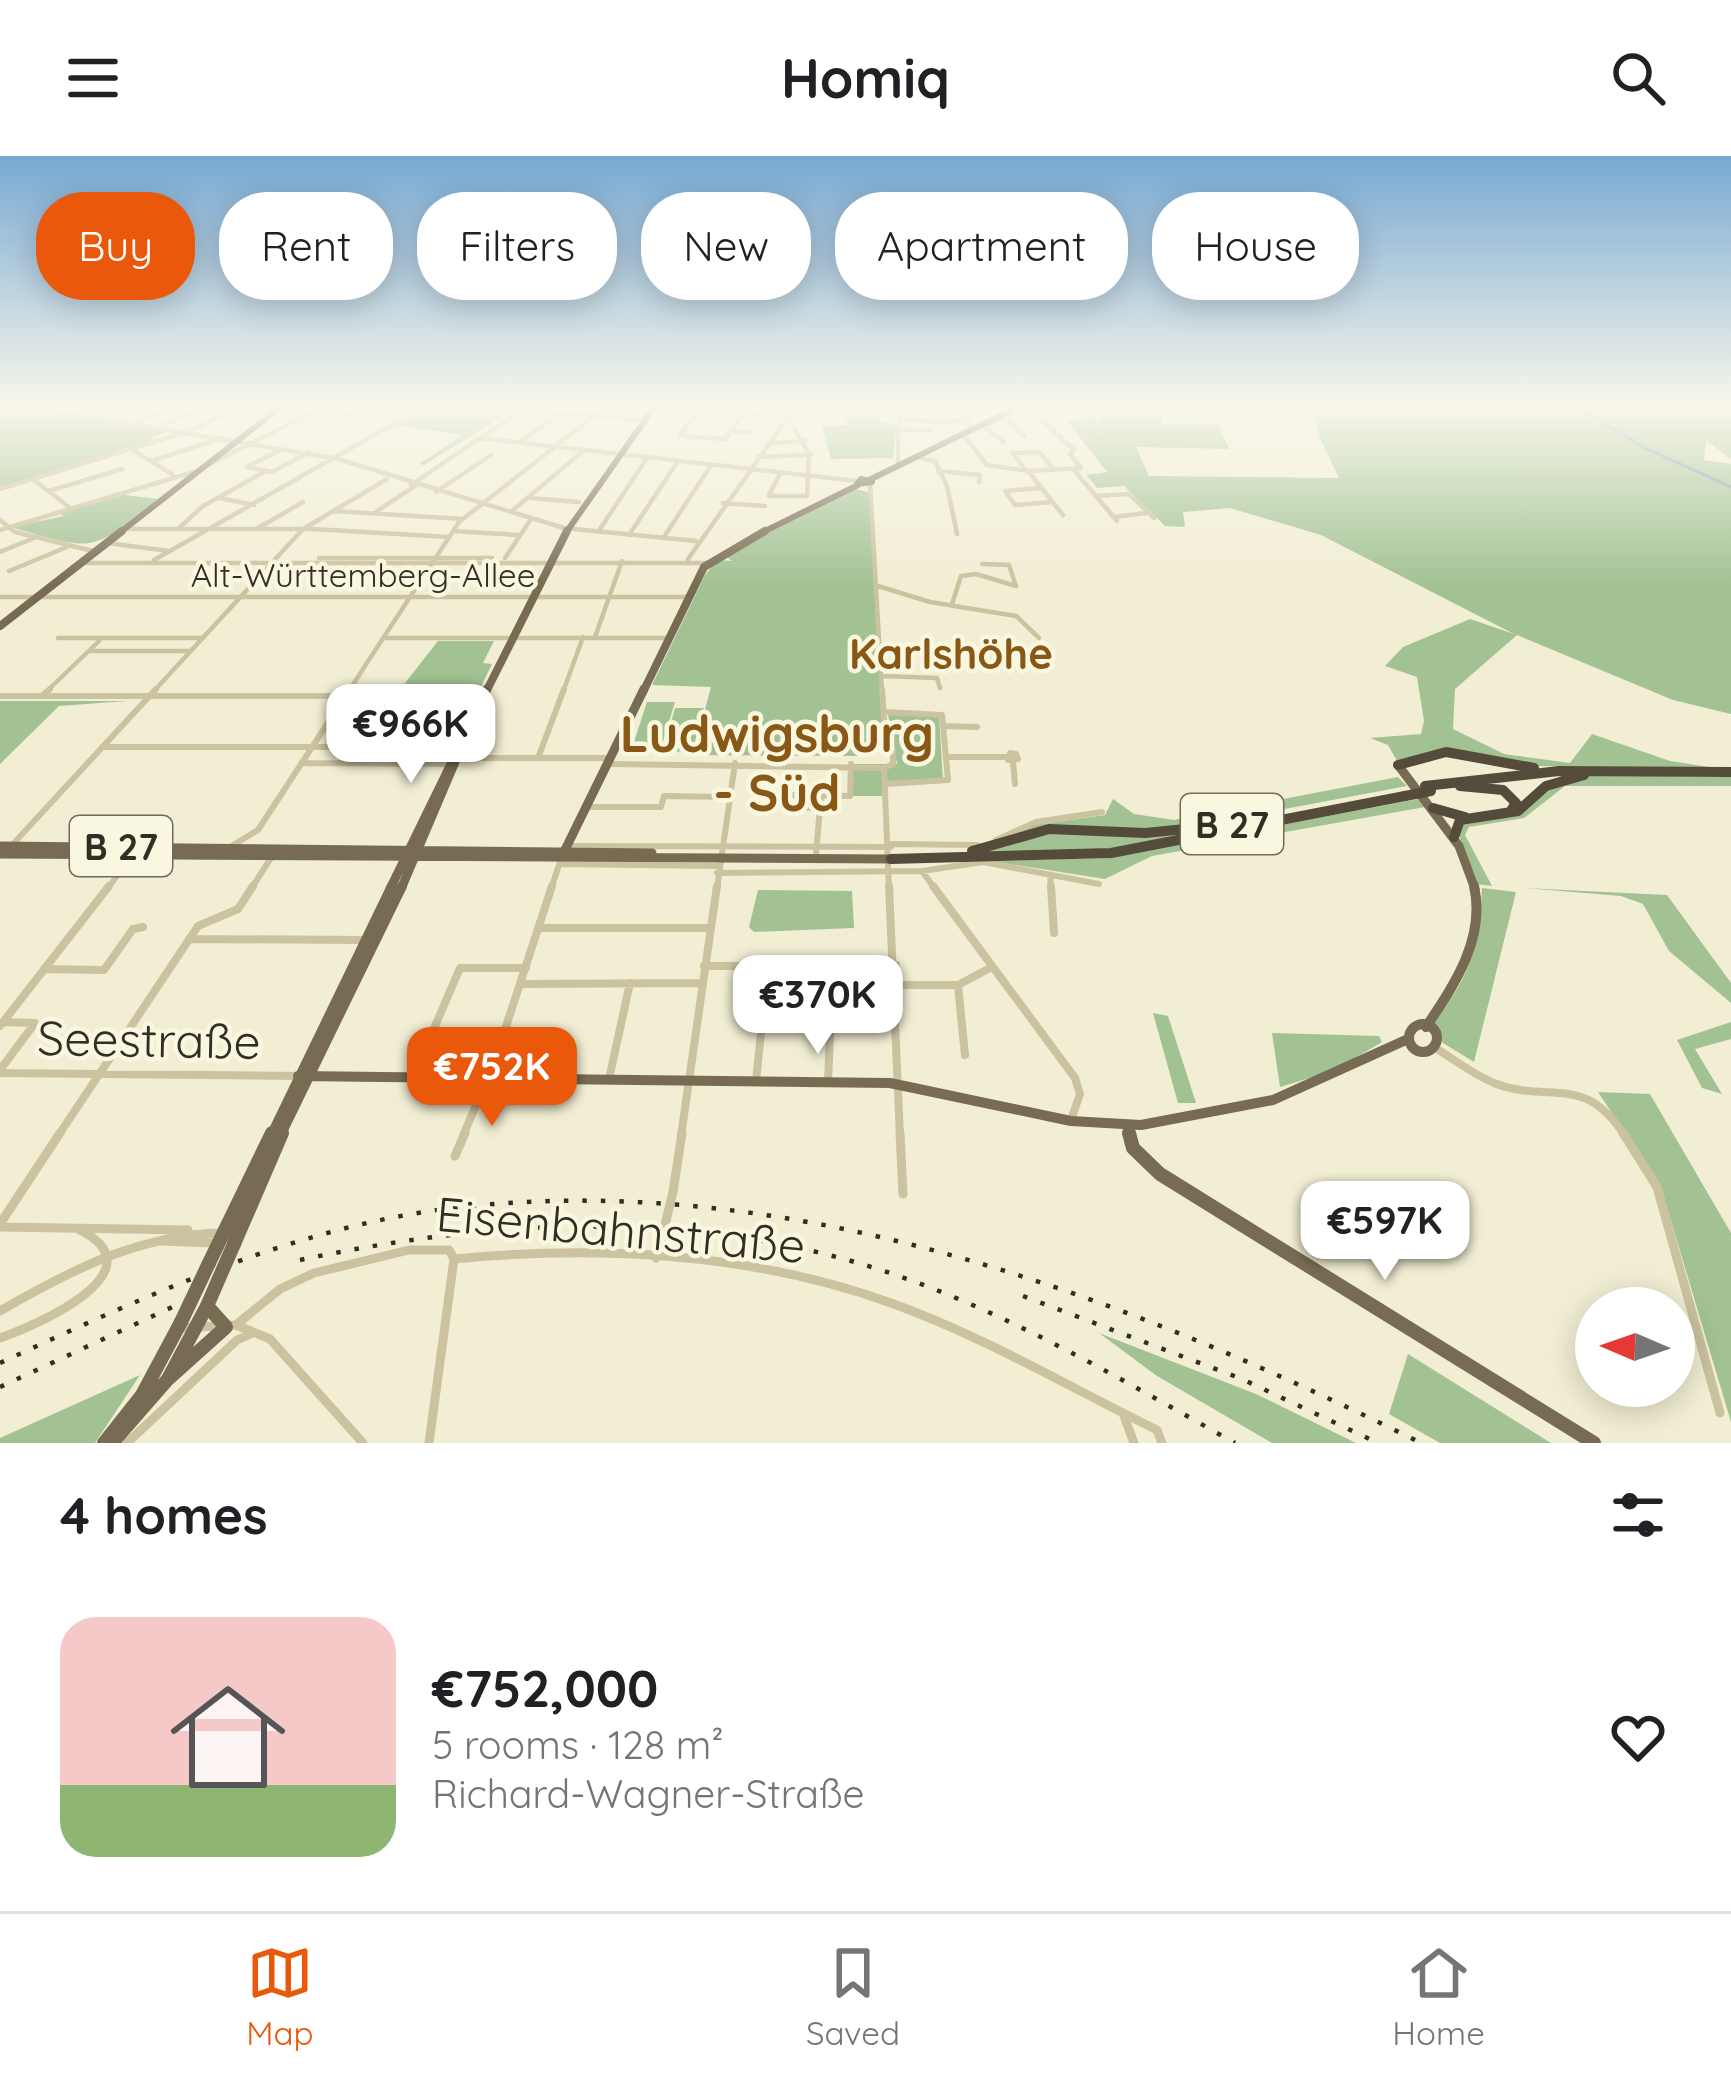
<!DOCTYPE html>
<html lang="en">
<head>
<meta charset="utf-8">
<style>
	:root { --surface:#fff; --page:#f6f6f6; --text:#202124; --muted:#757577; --line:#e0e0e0; --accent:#ea580c }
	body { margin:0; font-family:Quicksand,sans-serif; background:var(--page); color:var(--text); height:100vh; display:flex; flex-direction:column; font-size:45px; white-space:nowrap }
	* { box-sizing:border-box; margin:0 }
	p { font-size:39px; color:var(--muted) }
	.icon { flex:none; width:66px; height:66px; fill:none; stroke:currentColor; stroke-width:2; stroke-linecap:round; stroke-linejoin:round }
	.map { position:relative; height:1287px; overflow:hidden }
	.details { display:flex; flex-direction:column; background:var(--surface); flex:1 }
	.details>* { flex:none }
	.banner { position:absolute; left:36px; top:36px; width:1659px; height:108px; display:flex; gap:24px }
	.needle { width:78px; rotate:272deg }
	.tools { position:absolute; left:1575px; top:1131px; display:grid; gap:24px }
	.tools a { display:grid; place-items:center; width:120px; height:120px; border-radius:50%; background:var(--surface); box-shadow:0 6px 30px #0003; font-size:60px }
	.price { position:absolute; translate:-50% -102px; padding:0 27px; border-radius:24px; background:#fff; color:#222; font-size:39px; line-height:78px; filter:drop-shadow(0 3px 6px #0008) }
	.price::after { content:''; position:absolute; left:50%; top:72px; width:36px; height:27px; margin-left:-18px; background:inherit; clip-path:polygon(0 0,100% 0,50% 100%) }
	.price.selected { background:var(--accent); color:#fff }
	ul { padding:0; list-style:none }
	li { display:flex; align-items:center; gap:36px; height:300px; padding:0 60px }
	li+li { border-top:3px solid var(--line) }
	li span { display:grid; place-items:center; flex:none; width:336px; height:240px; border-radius:36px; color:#555 }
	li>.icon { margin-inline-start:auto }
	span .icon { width:144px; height:144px; fill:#fffc; stroke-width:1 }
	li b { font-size:51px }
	h2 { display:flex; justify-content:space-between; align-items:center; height:144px; padding:0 60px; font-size:51px }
	.tag { padding:0 42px; border-radius:48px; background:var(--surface); box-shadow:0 6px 30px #0003; font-size:42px; line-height:108px }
	.tag.selected { background:var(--accent); color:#fff }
	header { display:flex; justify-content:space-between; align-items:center; height:156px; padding:0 60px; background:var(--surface); font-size:54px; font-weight:800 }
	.tab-bar { display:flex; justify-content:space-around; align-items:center; height:168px; border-top:3px solid var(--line); background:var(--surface); font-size:33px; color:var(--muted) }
	.tab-bar a { display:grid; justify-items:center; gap:6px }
	.tab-bar .selected { color:var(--accent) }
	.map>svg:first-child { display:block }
	.green { fill:#a2c293; fill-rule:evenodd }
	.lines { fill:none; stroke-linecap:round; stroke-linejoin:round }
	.stream { stroke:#7199b1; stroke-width:3 }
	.minor-far3 { stroke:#cbc29f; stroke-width:4.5 }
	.minor-far2 { stroke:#cbc29f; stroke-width:6 }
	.minor-far1 { stroke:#cbc29f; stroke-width:8 }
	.minor { stroke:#cbc29f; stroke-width:9 }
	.major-far4 { stroke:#776b53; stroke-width:6 }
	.major-far3 { stroke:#776b53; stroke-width:8 }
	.major-far2 { stroke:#776b53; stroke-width:9 }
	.major-far1 { stroke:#776b53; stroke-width:10 }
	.major { stroke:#776b53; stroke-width:14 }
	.highway { stroke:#554b3a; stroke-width:10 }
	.rail { stroke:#332e23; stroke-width:4.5; stroke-dasharray:4.5 14; stroke-linecap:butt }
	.minor-bridge { stroke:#cbc29f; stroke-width:9 }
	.major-bridge { stroke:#776b53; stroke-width:14 }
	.highway-bridge { stroke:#554b3a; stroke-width:10 }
	.labels { text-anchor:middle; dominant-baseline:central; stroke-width:9; stroke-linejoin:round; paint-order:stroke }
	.far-street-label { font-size:33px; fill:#332e23; stroke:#faf7e0 }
	.shield { fill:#faf7e0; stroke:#6f6a5c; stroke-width:3 }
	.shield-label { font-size:36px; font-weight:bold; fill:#332e23 }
	.neighbourhood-label { font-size:42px; font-weight:bold; fill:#895816; stroke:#faf7e0 }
	.near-street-label { font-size:48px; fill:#332e23; stroke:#faf7e0 }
	.district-label { font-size:51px; font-weight:bold; fill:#895816; stroke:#faf7e0 }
</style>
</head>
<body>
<header><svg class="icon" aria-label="menu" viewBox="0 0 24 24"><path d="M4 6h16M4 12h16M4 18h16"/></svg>Homiq<svg class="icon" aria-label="search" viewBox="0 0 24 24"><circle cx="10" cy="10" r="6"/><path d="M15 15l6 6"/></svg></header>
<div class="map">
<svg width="1731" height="1287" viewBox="0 0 1731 1287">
	<rect width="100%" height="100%" fill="#f2eed4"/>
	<!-- green -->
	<path class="green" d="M 0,250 L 15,250 L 173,274 L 151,281 L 155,285 L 0,332 Z
		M 429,250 L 519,250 L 424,309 L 419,308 L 463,279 L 402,270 L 388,275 Z
		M 837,250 L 884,250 L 879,266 L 896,268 L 893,302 L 831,303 L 822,270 L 849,269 Z
		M 1117,250 L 1731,251 L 1731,303 L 1706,284 L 1704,304 L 1731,308 L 1731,558 L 1673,544 L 1517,479 L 1455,533 L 1453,573 L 1504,598 L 1570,607 L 1592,578 L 1670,605 L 1716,612 L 1535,610 L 1452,595 L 1397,605 L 1388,589 L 1370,582 L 1421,578 L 1424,565 L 1417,521 L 1385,510 L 1403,491 L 1470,463 L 1514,478 L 1321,379 L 1230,352 L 1183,356 L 1185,371 L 1165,370 L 1124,330 L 1097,332 L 1086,319 L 1107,316 L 1067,265 L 1096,261 L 1100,278 L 1098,260 L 1111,261 ZM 1159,257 L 1316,259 L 1319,280 L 1339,322 L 1149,320 L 1136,291 L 1229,293 L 1219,269 L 1163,268 Z
		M 852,332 L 872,337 L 884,587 L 869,600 L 693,599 L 711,531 L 652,529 L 705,419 L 717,404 L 732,405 L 723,398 Z
		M 116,338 L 159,343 C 90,397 96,396 11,371 L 64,360 L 58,356 Z
		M 438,485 L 494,485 L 483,507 L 492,508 L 454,586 L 394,586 L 411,570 L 377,567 L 389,547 L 375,547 L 377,536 L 398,536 Z
		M 0,545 L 127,545 L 59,550 L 0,608 Z
		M 647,546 L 675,546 L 661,592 L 632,592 Z
		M 675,552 L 704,552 L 692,596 L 663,595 Z
		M 888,558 L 939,560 L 943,625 L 886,628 L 887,640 L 850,640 L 851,608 L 897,608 Z
		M 1584,619 L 1731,621 L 1731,630 L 1565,630 L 1524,662 L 1469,671 L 1465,679 L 1492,730 L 1476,728 L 1455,668 L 1518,655 L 1538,638 Z
		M 1398,621 L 1407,630 L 1178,673 L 1016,678 L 1034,669 L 1105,659 L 1113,643 L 1134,658 L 1174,664 Z
		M 1418,643 L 1425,651 L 1152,700 L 1105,723 L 990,705 L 1107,702 Z
		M 1215,676 L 1081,697 L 980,698 L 1042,678 Z
		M 1482,732 L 1516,736 L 1474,906 L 1443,887 L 1431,869 C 1471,820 1479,793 1482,732 Z
		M 1523,732 L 1667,739 L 1731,827 L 1731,847 L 1669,795 L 1643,748 L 1621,740 Z
		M 758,734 L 852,735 L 854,772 L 754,776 L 749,771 Z
		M 1153,857 L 1168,860 L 1196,947 L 1178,947 Z
		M 1731,866 L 1731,883 L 1695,893 L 1722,938 L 1702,932 L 1677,884 Z
		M 1272,877 L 1379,880 L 1382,886 L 1333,915 L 1280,931 Z
		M 1598,936 L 1650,938 L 1731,1077 L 1731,1266 L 1661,1031 Z
		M 1099,1177 L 1256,1238 L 1356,1287 L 1272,1287 L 1157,1220 Z
		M 1408,1198 L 1551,1287 L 1440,1287 L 1389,1258 Z
		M 140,1219 L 95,1287 L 0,1287 L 0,1282 Z"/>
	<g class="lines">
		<!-- stream -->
		<path class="stream" d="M 1575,250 L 1645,292 L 1731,331"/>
		<!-- minor-far3 -->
		<path class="minor-far3" d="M 25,250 L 338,303 L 564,372 L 696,385
			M 386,250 L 418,253
			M 749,250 L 764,251
			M 961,250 L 972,275 L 1007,261
			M 522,254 L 642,264
			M 79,257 L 98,250
			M 743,258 L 759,259
			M 347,259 L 364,250
			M 1005,260 L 1025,281
			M 900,263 L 950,267 L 963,262
			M 141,265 L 176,250
			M 931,265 L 938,250
			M 162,270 L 207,250
			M 985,271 L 1004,286
			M 898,273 L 932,275
			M 191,274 L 243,250
			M 731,275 L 748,276
			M 963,278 L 987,309 L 1028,315 L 1081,312 L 1070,298 L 1074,294 L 1027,250
			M 680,279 L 702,250
			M 684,280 L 725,283 L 749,250
			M 480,282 L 857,325
			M 521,285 L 559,258
			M 768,288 L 806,284
			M 134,295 L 172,318
			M 758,301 L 811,299
			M 915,301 L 935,305 L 947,330 L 957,378
			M 151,305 L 222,282
			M 208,309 L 325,250
			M 898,309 L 898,269 L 907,250
			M 247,311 L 272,316 L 309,296
			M 247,311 L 282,293
			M 1074,314 L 1117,365
			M 938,315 L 980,319 L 979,326
			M 1026,315 L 1013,297 L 1039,296 L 1054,314
			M 1028,315 L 1063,359
			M 34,324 L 69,351
			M 870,328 L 882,536
			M 411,329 L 527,250
			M 1041,332 L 1005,335 L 1015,349 L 1052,346
			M 0,333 L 186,276
			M 49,335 L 122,313
			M 436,336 L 491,299
			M 769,339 L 781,316
			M 769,340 L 807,340 L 809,298 L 788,261
			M 1096,340 L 1129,338 L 1154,362
			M 220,342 L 254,349
			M 530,342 L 579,346
			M 723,347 L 765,350
			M 334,355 L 463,363
			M 377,355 L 415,330
			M 512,355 L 583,295
			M 1114,361 L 1146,357
			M 0,364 L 15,376 L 93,395
			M 179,372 L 203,350 L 266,315
			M 258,372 L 303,346
			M 124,373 L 313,373 L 449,381
			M 0,374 L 200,314
			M 454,375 L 517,379
			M 598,376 L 647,302
			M 629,379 L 678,305
			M 664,381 L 711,309
			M 107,387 L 169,395
			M 0,396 L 34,382
			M 319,402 L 492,402
			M 505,402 L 531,363
			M 688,403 L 796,250
			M 154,404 L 425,250
			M 81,407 L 707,407
			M 9,415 L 67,391
			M 878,430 L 930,446 L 1016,460 L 1039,482
			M 0,441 L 689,441
			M 952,448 L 961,420 L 976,418 L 1016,430 L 1009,409 L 982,408
			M 595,481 L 622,405
			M 58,482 L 203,482
			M 384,482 L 669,482
			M 89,495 L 191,495
			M 882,520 L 937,522 L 940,532
			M 46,536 L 99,485
			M 153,536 L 303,373 L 387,323
			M 348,536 L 459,366 L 607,250
			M 563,536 L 583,481"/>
		<!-- minor-far2 -->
		<path class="minor-far2" d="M 882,533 L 886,594 L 893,594 L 893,608 L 884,612 L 889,733
			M 44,538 L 50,533
			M 0,540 L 344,540
			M 884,556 L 942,559 L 948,624 L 886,628
			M 943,570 L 977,571
			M 102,591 L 455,591
			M 1010,597 L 1016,598 L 1018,603 L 1008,604 Z
			M 946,601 L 1006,601
			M 462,602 L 608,602
			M 538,602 L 564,533
			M 1013,605 L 1015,628
			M 302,607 L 447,608
			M 609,608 L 883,612
			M 586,651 L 661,651 L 664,640 L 729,641
			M 820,652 L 787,652 L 788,639 L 850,640 L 851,608
			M 996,684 L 1036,666 L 1102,656
			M 13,688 L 156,533
			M 891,688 L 977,689
			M 567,690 L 891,691
			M 230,691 L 258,674 L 350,533
			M 816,697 L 821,640
			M 560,708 L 718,710
			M 922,715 L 935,733
			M 717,717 L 922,715 L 983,706 L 1099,728
			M 1050,719 L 1051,733
			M 107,733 L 134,698
			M 251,733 L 271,702
			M 551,733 L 561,703
			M 717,733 L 735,607"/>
		<!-- minor-far1 -->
		<path class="minor-far1" d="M 889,730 L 900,980
			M 933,730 L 1075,922 L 1080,938 L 1071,964
			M 1051,730 L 1054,777
			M 538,772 L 708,772
			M 189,783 L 363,784
			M 704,810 L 896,809
			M 44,813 L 104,814 L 133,773 L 143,771
			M 521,828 L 702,827
			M 896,829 L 958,829 L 990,812
			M 958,829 L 965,899
			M 0,870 L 109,730
			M 428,883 L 502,884
			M 1437,893 C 1455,904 1474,919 1494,927 C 1550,949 1583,915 1625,980
			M 0,914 L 35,867 L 3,866
			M 0,917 L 296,920
			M 414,919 L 460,812 L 526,812
			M 609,923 L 630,827
			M 756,925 L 768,809
			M 828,925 L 833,810
			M 58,980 L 198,770 L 238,753 L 253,730
			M 463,980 L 495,904 L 552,730
			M 681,980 L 717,730"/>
		<!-- minor -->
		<path class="minor" d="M 900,977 L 903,1038
			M 1623,977 L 1657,1031 L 1720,1257
			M 455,1000 L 465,977
			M 673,1036 L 682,977
			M 0,1068 L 60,977
			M 0,1071 L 188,1074
			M 161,1085 L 214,1087
			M 656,1102 L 663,1077
			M 454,1103 C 599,1089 752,1097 891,1147 C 983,1180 1069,1231 1157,1274 L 1162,1287
			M 0,1155 C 71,1114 140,1078 224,1077
			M 236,1169 L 270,1183 L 363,1287
			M 179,1172 L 236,1169 L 280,1133 L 314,1117 L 409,1094 L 449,1094 L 454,1103
			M 0,1182 C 32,1171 163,1116 80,1074
			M 1124,1260 L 1134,1287
			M 127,1287 L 237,1184 L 253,1177
			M 429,1287 L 454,1103"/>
		<!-- major-far4 -->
		<path class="major-far4" d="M 861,323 L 872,326 L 857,328 Z
			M 869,324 L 1020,250
			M 118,378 L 282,250
			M 565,378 L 655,250
			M 759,378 L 858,329"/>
		<!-- major-far3 -->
		<path class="major-far3" d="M 0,470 L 122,375
			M 486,536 L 567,375
			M 643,536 L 704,411 L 765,375"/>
		<!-- major-far2 -->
		<path class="major-far2" d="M 472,566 L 487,533
			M 1398,609 L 1459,690 L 1475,733
			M 0,690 L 652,697
			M 0,698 L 891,703
			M 563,698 L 644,533
			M 390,733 L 474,561
			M 401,733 L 474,561"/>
		<!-- major-far1 -->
		<path class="major-far1" d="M1409 882a14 14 0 1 1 28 0a14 14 0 1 1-28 0Z
			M 1426,871 C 1454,829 1486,783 1474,730
			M 298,920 L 890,927 L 1071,965 L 1141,969 L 1273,944 L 1408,883
			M 1127,969 L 1130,980
			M 271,980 L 392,730
			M 280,980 L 402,730"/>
		<!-- major -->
		<path class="major" d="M 1129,977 L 1133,992 L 1160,1018 L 1594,1287
			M 234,1088 L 282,977
			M 209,1107 L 272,977
			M 207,1150 L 226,1171 L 168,1223 Z
			M 104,1287 L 142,1239 L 181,1166
			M 112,1287 L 168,1223"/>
		<!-- highway -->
		<path class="highway" d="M 1398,609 L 1446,596 L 1534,612
			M 1425,630 L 1559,615 L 1731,616
			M 1460,630 L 1503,634 L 1516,647 L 1510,656
			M 1433,652 L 1465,661
			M 1454,681 L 1460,664 L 1518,655 L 1546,630 L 1584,619
			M 972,695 L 1049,673 L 1145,677 L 1226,669
			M 891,703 L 1111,697 L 1405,640"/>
		<!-- rail -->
		<path class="rail" d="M 300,1104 C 498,1062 698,1052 893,1118 C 1013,1159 1124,1225 1235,1287
			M 1023,1140 L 1242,1223 L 1378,1287
			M 0,1207 C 141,1142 289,1073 445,1053 C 784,1010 1123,1139 1421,1287
			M 0,1231 L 196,1140"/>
		<!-- minor-bridge -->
		<path class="minor-bridge" d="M 663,1077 L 673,1036"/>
		<!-- major-bridge -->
		<path class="major-bridge" d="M 207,1150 L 234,1088
			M 181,1166 L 209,1107"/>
		<!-- highway-bridge -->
		<path class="highway-bridge" d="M 1405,640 L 1431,635"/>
	</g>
	<!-- sky -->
	<linearGradient id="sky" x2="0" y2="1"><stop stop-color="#78a9d2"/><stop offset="0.58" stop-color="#f9f7ec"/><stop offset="1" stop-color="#f9f7ec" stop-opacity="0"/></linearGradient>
	<rect width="1731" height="430" fill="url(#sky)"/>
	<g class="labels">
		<!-- far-street labels -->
		<g class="far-street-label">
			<text x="363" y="418">Alt-Württemberg-Allee</text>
		</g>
		<!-- shield labels -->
		<g class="shield">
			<rect x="1181" y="638" width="102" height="60" rx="9"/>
			<rect x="70" y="660" width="102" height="60" rx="9"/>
		</g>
		<g class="shield-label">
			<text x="1232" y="668">B 27</text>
			<text x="121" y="690">B 27</text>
		</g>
		<!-- neighbourhood labels -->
		<g class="neighbourhood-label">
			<text x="951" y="497">Karlshöhe</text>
		</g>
		<!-- near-street labels -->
		<g class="near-street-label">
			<text transform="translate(149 883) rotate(1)">Seestraße</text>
			<text transform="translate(621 1073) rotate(5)">Eisenbahnstraße</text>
		</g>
		<!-- district labels -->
		<g class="district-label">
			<text x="777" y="577">Ludwigsburg<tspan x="777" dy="59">- Süd</tspan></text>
		</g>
	</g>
</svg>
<div class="tools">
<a><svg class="needle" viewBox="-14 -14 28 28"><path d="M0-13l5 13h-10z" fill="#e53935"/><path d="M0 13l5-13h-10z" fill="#757577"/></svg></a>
</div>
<b class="price" style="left:411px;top:630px">€966K</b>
<b class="price" style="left:818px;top:901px">€370K</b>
<b class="price selected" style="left:492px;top:973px">€752K</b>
<b class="price" style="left:1385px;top:1127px">€597K</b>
<div class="banner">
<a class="tag selected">Buy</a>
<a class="tag">Rent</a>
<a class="tag">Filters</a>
<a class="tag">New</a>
<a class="tag">Apartment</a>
<a class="tag">House</a>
</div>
</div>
<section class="details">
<h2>4 homes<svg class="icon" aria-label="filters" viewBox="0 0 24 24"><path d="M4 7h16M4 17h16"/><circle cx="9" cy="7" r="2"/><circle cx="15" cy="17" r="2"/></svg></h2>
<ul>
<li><span style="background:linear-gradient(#f6c9c9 70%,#8fb573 0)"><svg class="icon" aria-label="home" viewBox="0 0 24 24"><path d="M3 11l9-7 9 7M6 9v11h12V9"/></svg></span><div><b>€752,000</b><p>5 rooms · 128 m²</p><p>Richard-Wagner-Straße</p></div><svg class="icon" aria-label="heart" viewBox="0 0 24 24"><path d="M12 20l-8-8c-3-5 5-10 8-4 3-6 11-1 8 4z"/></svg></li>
</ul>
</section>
<nav class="tab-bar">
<a class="selected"><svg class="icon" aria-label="map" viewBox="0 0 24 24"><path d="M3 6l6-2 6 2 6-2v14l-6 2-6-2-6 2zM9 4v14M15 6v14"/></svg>Map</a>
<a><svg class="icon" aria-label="saved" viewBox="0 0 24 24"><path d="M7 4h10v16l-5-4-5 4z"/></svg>Saved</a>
<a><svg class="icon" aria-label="home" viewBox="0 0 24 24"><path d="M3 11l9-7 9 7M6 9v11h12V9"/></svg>Home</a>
</nav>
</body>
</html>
